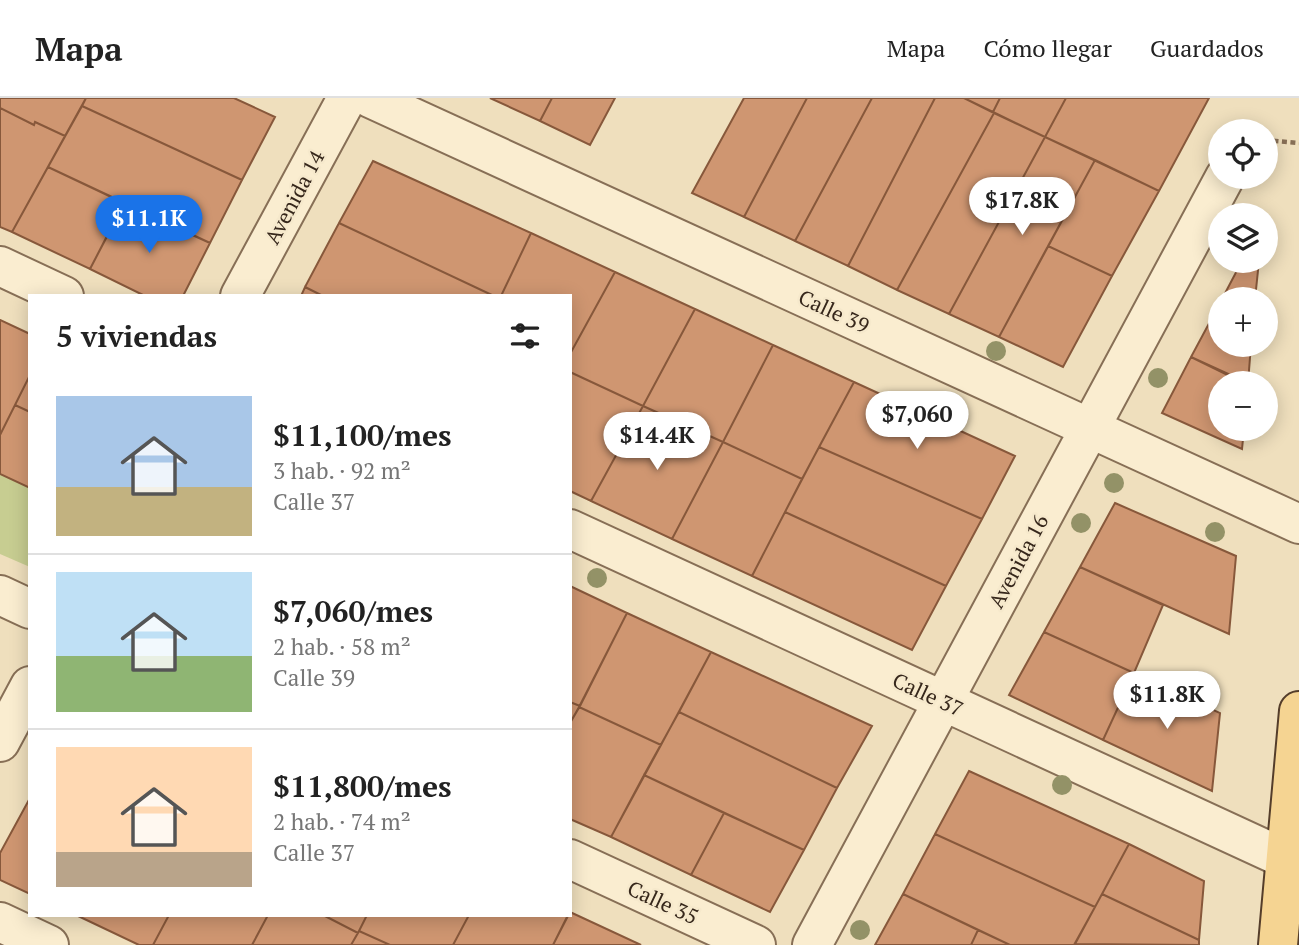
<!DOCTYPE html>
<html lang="es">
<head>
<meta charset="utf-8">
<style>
	:root { --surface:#fff; --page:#f2f2f2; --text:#222; --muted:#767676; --line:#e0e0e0; --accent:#1a73e8 }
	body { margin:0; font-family:"PT Serif",serif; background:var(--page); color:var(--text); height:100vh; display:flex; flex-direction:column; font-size:26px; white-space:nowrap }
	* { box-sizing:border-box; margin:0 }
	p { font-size:23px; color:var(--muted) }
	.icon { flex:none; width:38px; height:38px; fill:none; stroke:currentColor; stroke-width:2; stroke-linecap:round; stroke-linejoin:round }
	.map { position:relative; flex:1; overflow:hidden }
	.side { position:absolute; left:28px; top:196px; width:544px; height:623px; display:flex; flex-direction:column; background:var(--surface); border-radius:0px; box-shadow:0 4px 18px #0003 }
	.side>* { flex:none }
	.buttons { position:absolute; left:1208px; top:21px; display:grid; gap:14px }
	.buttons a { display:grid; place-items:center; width:70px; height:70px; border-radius:50%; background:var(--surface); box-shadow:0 4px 18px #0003; font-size:35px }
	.price { position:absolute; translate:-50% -60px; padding:0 16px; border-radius:24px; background:#fff; color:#222; font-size:23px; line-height:46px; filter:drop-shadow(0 2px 4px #0008) }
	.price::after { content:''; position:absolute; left:50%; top:42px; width:21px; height:16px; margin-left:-10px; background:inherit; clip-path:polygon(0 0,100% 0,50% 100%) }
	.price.on { background:var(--accent); color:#fff }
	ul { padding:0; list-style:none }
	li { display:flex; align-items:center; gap:21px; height:175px; padding:0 28px }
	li+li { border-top:2px solid var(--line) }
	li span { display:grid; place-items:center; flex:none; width:196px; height:140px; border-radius:0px; color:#555 }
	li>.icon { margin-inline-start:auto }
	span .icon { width:84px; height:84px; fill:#fffc; stroke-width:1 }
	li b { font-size:30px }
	h2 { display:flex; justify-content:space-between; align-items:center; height:84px; padding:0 28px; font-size:30px }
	header { display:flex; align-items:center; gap:42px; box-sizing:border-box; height:98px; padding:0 35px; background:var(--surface); border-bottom:2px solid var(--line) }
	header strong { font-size:33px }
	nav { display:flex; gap:38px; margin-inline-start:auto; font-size:24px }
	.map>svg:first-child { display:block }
	.green { fill:#c7cd91 }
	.building { fill:#cf9671; stroke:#87583b; stroke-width:2 }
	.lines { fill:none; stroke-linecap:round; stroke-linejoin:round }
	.street-casing { stroke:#876f56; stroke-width:42 }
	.primary-casing { stroke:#543d2a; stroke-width:42 }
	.path { stroke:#876f56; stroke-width:4.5; stroke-dasharray:5 3.5; stroke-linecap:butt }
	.street { stroke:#faedd0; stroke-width:38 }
	.primary { stroke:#f5d492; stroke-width:38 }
	.tree { fill:#939267 }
	.labels { text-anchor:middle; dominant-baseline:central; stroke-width:5; stroke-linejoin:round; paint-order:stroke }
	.street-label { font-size:21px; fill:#36271b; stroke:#f6e9cc }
</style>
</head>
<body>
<header>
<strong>Mapa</strong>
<nav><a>Mapa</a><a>Cómo llegar</a><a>Guardados</a></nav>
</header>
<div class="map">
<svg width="1299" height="847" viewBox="0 0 1299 847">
	<rect width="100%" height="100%" fill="#efdfbd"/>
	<!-- green -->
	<path class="green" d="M 0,376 L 30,390 L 30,469 L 0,456 Z"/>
	<!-- building -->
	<path class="building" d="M 0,0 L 86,0 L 65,38 L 35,24 L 34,27 L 0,10 Z
		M 86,0 L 234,0 L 275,19 L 242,82 L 82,8 Z
		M 490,0 L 552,0 L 540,23 Z
		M 552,0 L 615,0 L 590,47 L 540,23 Z
		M 744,0 L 807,0 L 744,119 L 692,95 Z
		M 807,0 L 872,0 L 795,143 L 744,119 Z
		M 872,0 L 935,0 L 848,168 L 795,143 Z
		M 935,0 L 964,0 L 994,15 L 897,192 L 848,168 Z
		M 964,0 L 1000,0 L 993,14 Z
		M 1000,0 L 1066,0 L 1045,39 L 993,14 Z
		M 1066,0 L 1209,0 L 1159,93 L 1045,39 Z
		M 82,8 L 242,82 L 210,145 L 48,69 Z
		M 0,10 L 34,27 L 35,24 L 65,38 L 12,134 L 0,129 Z
		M 994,15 L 1045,39 L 949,216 L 897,192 Z
		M 1045,39 L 1095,62 L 999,239 L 949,216 Z
		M 1095,62 L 1159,93 L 1112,178 L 1048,148 Z
		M 373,63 L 531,135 L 501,198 L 494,198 L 339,125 Z
		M 48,69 L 124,105 L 90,171 L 12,134 Z
		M 124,106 L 210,145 L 183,198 L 145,198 L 90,171 Z
		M 339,125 L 494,198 L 323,198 L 305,189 Z
		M 531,135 L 615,174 L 570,256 L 570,198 L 501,198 Z
		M 1048,148 L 1112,178 L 1063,269 L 999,239 Z
		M 1242,163 L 1259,163 L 1255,201 L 1222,201 Z
		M 615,174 L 695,211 L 643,308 L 570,274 L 570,256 Z
		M 305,189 L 323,198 L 301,198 Z
		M 1220,205 L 1220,247 L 1251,247 L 1248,285 L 1191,259 Z
		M 695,211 L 773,247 L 723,344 L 643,308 Z
		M 0,222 L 30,236 L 30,277 L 0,337 Z
		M 773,247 L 854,284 L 802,381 L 723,344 Z
		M 1191,259 L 1244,285 L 1220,285 L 1220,331 L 1244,331 L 1242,351 L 1162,315 Z
		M 570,274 L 643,308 L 591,403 L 570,393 Z
		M 30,277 L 30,314 L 15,307 Z
		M 854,284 L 1015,358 L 982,421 L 819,349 Z
		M 15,307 L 30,314 L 30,390 L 0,376 L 0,337 Z
		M 643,308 L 723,344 L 672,441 L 591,403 Z
		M 723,344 L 802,381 L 752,478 L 672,441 Z
		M 819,349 L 982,421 L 946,488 L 785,414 Z
		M 1115,405 L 1236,458 L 1229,536 L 1080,469 Z
		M 785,414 L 946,488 L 912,552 L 752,478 Z
		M 1080,469 L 1163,507 L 1134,575 L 1044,534 Z
		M 570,488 L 627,515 L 580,608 L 570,604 Z
		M 627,515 L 711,554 L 661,647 L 579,609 Z
		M 1044,534 L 1134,575 L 1103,642 L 1009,597 Z
		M 711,554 L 872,628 L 837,690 L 679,614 Z
		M 1134,575 L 1220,615 L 1212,693 L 1103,642 Z
		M 570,604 L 580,608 L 570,625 Z
		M 579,609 L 661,647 L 611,739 L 570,721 L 570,625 Z
		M 679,614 L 837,690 L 804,752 L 644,677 Z
		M 969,673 L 1129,746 L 1095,809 L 935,736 Z
		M 644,677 L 724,715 L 691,777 L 611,739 Z
		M 30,700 L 30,796 L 0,782 L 0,755 Z
		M 724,715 L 804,752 L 770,814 L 691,777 Z
		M 935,736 L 1095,809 L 1074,847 L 1010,847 L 903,796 Z
		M 1129,746 L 1204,783 L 1199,842 L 1102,796 Z
		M 903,796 L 978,832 L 971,847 L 875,847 Z
		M 1102,796 L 1199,842 L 1199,847 L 1075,846 Z
		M 570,814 L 641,847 L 553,847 Z
		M 76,817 L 169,817 L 153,847 L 139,847 Z
		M 169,817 L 268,817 L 252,847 L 153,847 Z
		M 268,817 L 323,817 L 358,835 L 351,847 L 252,847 Z
		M 323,817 L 367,817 L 358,835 Z
		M 367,817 L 469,817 L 453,847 L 390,847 L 359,833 Z
		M 469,817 L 568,817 L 553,847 L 453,847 Z
		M 978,832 L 1010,847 L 971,847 Z
		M 359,833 L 390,847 L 351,847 Z"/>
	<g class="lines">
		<defs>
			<path id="street" d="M 370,0 L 1299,426
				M 0,168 L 64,198
				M 240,198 L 347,0
				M 570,431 L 1286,761
				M 0,497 L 30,511
				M 0,644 L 30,588
				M 570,761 L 756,847
				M 0,824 L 49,847
				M 812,847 L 1225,79"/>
			<path id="primary" d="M 1278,847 L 1299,613"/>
		</defs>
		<!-- street casing -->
		<use href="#street" class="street-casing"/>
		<!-- primary casing -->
		<use href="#primary" class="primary-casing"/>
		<!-- path -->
		<path class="path" d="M 1265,42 L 1299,45"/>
		<!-- street -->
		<use href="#street" class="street"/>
		<!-- primary -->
		<use href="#primary" class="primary"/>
	</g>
	<!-- trees -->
	<g class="tree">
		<circle cx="996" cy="253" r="10"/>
		<circle cx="1158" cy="280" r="10"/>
		<circle cx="1114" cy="385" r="10"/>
		<circle cx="1081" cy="425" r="10"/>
		<circle cx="1215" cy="434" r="10"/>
		<circle cx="597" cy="480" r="10"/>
		<circle cx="1062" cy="687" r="10"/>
		<circle cx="860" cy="832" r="10"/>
	</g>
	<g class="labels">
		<!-- street labels -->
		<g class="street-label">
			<text transform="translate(294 99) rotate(-62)">Avenida 14</text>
			<text transform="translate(834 213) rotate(25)">Calle 39</text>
			<text transform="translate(1018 463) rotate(-62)">Avenida 16</text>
			<text transform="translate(928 596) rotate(25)">Calle 37</text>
			<text transform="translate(663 804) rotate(25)">Calle 35</text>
		</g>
	</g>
</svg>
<div class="buttons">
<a><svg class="icon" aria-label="locate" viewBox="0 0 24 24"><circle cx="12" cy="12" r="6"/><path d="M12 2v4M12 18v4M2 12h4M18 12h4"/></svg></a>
<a><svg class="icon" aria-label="layers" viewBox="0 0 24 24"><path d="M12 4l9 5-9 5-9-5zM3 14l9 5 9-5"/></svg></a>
<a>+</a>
<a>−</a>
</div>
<b class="price" style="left:1022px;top:139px">$17.8K</b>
<b class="price on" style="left:149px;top:157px">$11.1K</b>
<b class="price" style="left:917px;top:353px">$7,060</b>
<b class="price" style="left:657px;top:374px">$14.4K</b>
<b class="price" style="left:1167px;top:633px">$11.8K</b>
<section class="side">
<h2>5 viviendas<svg class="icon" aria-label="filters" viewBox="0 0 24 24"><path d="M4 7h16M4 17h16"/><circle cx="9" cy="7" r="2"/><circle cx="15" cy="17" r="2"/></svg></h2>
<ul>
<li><span style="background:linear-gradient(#a9c7e8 65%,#c2b280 0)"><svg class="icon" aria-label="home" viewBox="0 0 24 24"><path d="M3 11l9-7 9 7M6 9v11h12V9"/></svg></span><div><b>$11,100/mes</b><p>3 hab. · 92 m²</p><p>Calle 37</p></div></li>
<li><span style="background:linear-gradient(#bfe0f5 60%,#8fb573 0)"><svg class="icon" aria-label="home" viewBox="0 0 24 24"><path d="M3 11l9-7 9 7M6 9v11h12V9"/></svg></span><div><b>$7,060/mes</b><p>2 hab. · 58 m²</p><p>Calle 39</p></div></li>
<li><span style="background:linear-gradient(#ffd9b3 75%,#b9a48a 0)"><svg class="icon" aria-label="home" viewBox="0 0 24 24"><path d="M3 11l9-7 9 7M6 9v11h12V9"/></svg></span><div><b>$11,800/mes</b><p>2 hab. · 74 m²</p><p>Calle 37</p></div></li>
</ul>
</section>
</div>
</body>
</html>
